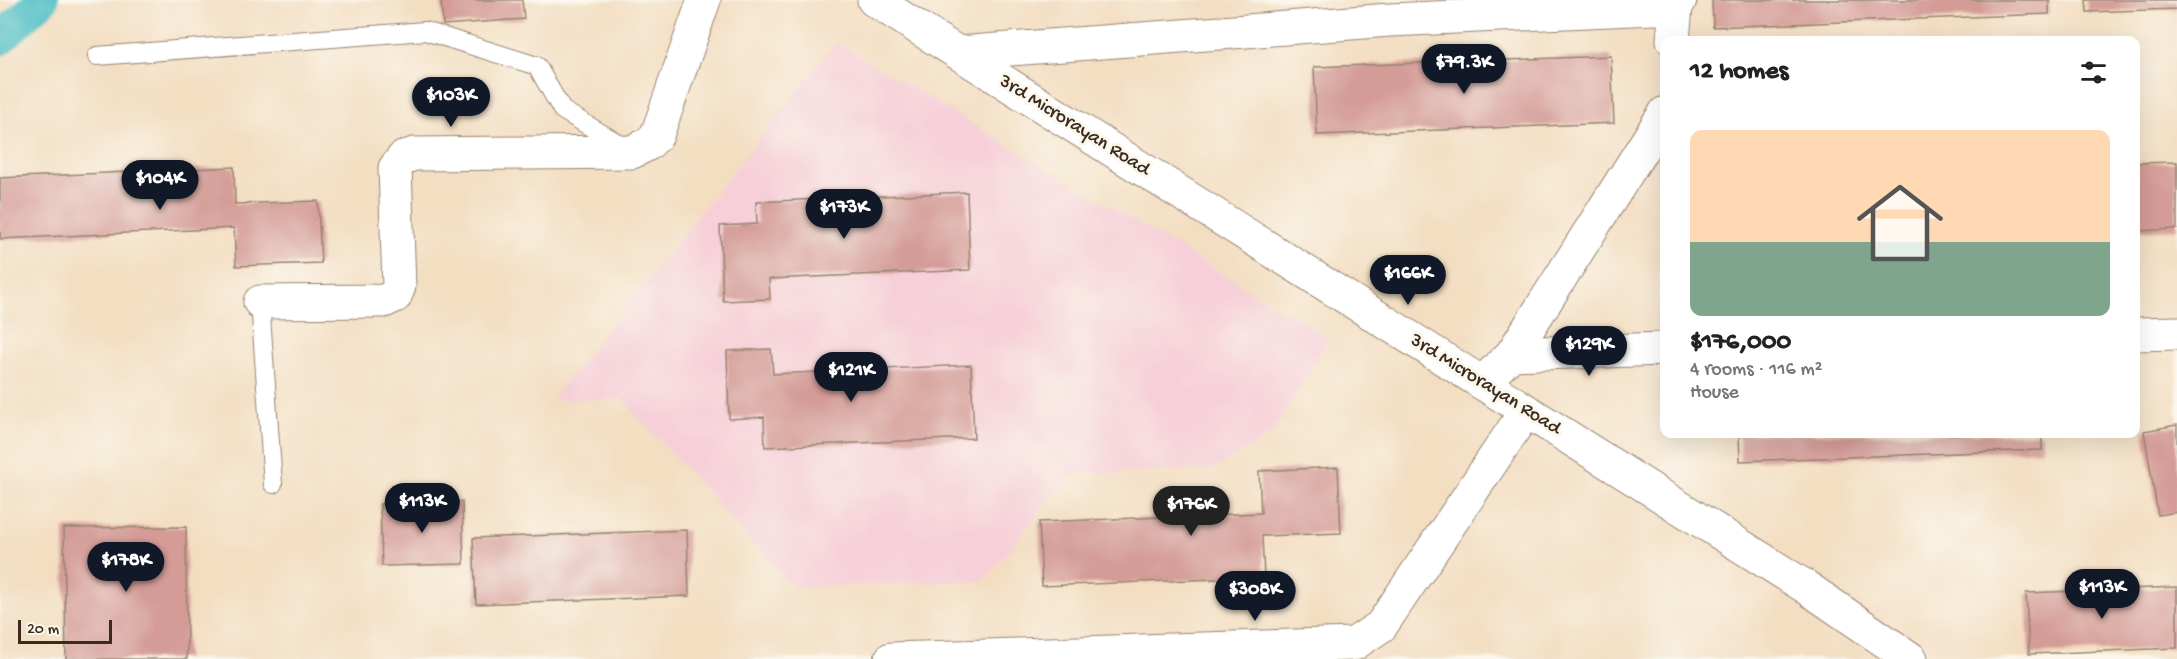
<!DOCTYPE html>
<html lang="en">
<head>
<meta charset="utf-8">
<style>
	:root { --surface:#fff; --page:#f2f2f2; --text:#222; --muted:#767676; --accent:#111827 }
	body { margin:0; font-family:"Gochi Hand",sans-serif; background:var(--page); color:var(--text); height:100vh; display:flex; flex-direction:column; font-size:22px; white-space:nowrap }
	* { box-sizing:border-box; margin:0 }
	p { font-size:20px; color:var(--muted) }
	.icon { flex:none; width:33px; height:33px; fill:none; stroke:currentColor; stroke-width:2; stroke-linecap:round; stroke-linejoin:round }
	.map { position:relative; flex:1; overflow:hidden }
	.side { position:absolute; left:1660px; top:36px; width:480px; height:402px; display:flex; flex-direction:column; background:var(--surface); border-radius:12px; box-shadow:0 6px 24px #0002 }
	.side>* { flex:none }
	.scale { position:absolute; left:18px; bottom:15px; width:94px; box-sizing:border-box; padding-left:6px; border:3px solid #3b2a1e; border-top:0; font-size:16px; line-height:21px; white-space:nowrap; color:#3b2a1e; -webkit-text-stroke:4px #fbf7ec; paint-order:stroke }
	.price { position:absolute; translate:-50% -51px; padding:0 14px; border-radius:21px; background:var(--accent); color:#fff; font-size:20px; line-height:39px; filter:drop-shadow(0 2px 3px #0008) }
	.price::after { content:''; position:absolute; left:50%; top:36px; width:18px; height:14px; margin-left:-9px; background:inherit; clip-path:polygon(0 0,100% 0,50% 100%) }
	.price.current { background:#222; color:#fff }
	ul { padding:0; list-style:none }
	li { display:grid; align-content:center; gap:12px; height:318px; padding:0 30px }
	li span { display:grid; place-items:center; height:186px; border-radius:12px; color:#555 }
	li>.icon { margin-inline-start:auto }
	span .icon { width:108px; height:108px; fill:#fffc; stroke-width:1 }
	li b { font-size:26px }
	h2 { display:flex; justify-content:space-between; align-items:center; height:72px; padding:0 30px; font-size:26px }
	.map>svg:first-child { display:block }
	.built { fill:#f6cfd8 }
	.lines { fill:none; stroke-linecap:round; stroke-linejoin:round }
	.canal { stroke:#51bfc8; stroke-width:33 }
	.building { fill:#d49b97 }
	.service-casing { stroke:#978470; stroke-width:20 }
	.minor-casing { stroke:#978470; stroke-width:35 }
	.tertiary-casing { stroke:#978470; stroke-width:35 }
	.service { stroke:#fff; stroke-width:18 }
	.minor { stroke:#fff; stroke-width:33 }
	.tertiary { stroke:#fff; stroke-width:33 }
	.labels { text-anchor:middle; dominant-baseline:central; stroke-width:6; stroke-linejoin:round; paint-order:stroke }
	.street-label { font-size:20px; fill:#3b2a1e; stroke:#fbf7ec }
</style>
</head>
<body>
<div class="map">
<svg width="2177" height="659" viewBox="0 0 2177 659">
	<rect width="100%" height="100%" fill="#fbf7ec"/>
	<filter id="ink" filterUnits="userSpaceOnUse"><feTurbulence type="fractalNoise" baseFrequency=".0167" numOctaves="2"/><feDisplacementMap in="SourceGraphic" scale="12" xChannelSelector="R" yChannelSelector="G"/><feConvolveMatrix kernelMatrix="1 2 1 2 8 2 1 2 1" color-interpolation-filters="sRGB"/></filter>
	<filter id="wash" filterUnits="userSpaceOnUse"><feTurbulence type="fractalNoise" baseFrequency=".008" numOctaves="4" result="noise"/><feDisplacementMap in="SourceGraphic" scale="24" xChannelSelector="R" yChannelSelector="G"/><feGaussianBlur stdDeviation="1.35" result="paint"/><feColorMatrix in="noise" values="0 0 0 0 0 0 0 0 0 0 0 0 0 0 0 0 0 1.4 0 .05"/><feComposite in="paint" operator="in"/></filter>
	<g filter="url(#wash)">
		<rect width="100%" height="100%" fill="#f3dec2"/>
		<!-- built -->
		<path class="built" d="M 836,42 L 1329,338 L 1271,436 L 1211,470 L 1070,474 L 984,581 L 793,587 L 622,399 L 551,400 Z"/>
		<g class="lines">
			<!-- canal -->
			<path class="canal" d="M 0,39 L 42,0"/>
		</g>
		<g id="blocks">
			<!-- building -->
			<path class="building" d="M 441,0 L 522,0 L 524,19 L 443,25 Z
				M 1712,0 L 2049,0 L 2049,14 L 1713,27 Z
				M 2086,0 L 2177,0 L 2177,9 L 2087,12 Z
				M 1611,56 L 1614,123 L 1317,135 L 1314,67 Z
				M 2177,162 L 2177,229 L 2136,231 L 2136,163 Z
				M 234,167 L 235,204 L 318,201 L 321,263 L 236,266 L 234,228 L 0,239 L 0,178 Z
				M 967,192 L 970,270 L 769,279 L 770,299 L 723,301 L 720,226 L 757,224 L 756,202 Z
				M 771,349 L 773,374 L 971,365 L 974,438 L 765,447 L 764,417 L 729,419 L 727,351 Z
				M 2177,425 L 2177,512 L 2158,515 L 2144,431 Z
				M 1739,434 L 2042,434 L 2042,450 L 1740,461 Z
				M 1338,467 L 1341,533 L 1262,536 L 1264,577 L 1042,586 L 1039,522 L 1261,513 L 1259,471 Z
				M 462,502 L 464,564 L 382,566 L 380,504 Z
				M 186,527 L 187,659 L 66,659 L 64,528 Z
				M 687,530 L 689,596 L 476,604 L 473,538 Z
				M 2177,587 L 2177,648 L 2029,654 L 2026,593 Z"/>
		</g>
	</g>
	<g filter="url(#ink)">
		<use href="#blocks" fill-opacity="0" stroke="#978470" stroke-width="1.5"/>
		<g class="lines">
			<defs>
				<path id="service" d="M 97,56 L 425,31 L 537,66 L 562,110 L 626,148
					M 260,302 L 273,484"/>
				<path id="minor" d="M 1673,40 L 1676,7 L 1680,0
					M 958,53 L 1390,20 L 1676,7
					M 260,302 L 384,301 L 395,296 L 399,286 L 395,168 L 403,158 L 414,154 L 632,152 L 648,144 L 657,135 L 704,0
					M 2136,334 L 2177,333
					M 1512,354 L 1665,349
					M 1482,383 L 1512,354 L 1665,113
					M 891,659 L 1354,644 L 1381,626 L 1526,411"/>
				<path id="tertiary" d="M 874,0 L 1806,587 L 1911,659"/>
			</defs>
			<!-- service casing -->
			<use href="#service" class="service-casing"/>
			<!-- minor casing -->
			<use href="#minor" class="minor-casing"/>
			<!-- tertiary casing -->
			<use href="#tertiary" class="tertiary-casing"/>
			<!-- service -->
			<use href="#service" class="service"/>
			<!-- minor -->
			<use href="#minor" class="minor"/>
			<!-- tertiary -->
			<use href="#tertiary" class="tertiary"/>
		</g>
	</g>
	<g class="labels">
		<!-- street labels -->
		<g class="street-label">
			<text transform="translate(1074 126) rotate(32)">3rd Microrayan Road</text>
			<text transform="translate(1485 385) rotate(32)">3rd Microrayan Road</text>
		</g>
	</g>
</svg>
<div class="scale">20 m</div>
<b class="price" style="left:1464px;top:95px">$79.3K</b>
<b class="price" style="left:451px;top:128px">$103K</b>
<b class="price" style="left:160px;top:211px">$104K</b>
<b class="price" style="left:844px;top:240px">$173K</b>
<b class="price" style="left:1408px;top:306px">$166K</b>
<b class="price" style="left:1589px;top:377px">$129K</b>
<b class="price" style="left:851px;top:403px">$121K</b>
<b class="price" style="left:422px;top:534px">$113K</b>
<b class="price current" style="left:1191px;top:537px">$176K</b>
<b class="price" style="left:126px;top:593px">$178K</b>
<b class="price" style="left:2102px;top:620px">$113K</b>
<b class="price" style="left:1255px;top:622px">$308K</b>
<section class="side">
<h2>12 homes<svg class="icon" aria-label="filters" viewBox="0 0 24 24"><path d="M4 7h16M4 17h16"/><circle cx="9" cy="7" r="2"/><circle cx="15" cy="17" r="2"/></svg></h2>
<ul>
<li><span style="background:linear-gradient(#ffd9b3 60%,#7fa58c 0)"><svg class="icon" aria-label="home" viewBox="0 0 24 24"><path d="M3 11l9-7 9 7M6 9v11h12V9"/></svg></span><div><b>$176,000</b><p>4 rooms · 116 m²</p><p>House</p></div></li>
</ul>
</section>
</div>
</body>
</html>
